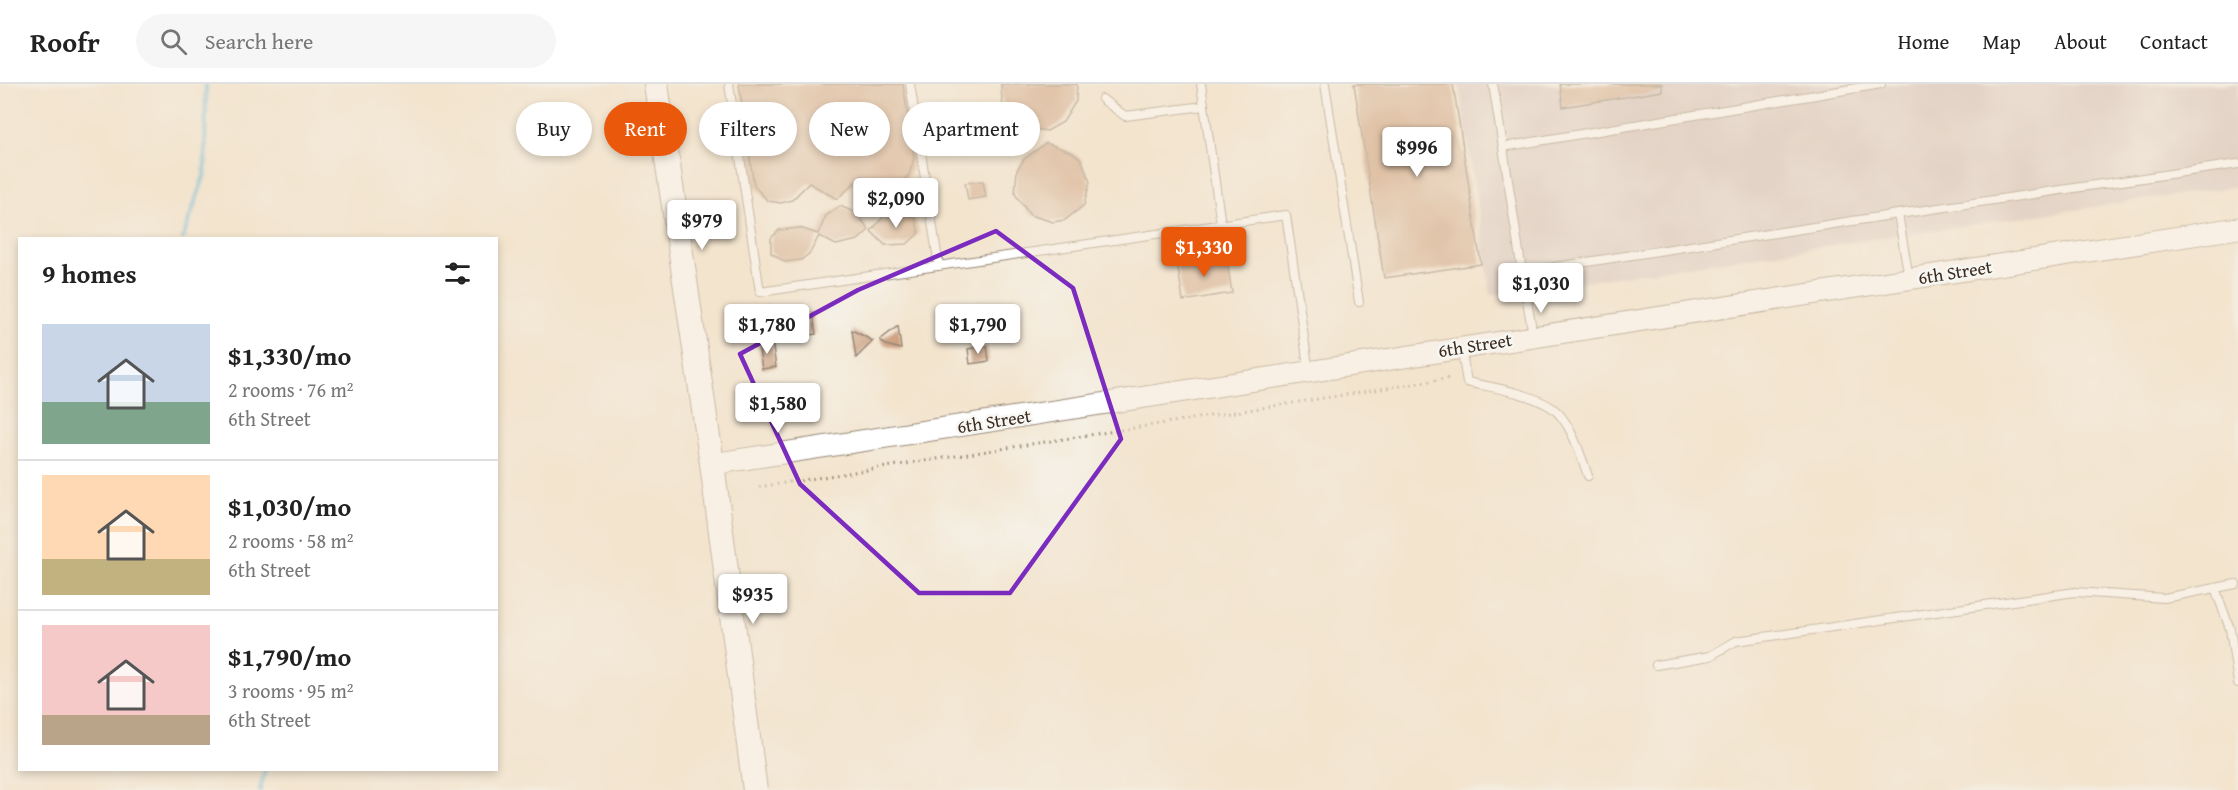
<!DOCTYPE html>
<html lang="en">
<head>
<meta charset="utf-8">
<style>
	:root { --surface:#fff; --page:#f6f6f6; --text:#222; --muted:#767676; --line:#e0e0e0; --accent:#ea580c }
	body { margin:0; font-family:"Gentium Book Plus",serif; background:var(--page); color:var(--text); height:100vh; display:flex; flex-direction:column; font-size:22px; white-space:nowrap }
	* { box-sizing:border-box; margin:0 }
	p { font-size:20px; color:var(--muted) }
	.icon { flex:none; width:33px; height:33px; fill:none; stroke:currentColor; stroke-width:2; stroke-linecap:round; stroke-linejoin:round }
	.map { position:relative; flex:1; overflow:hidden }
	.side { position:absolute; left:18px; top:153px; width:480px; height:534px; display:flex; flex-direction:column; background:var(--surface); border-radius:0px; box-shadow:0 3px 9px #0003 }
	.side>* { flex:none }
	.hud { position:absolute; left:516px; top:18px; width:570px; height:54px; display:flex; gap:12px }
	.price { position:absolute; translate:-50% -51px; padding:0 14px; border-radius:6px; background:#fff; color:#222; font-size:20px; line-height:39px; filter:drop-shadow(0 2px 3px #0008) }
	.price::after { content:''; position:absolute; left:50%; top:36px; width:18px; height:14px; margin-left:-9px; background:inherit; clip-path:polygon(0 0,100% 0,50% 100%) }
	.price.on { background:var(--accent); color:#fff }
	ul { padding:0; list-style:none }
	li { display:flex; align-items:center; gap:18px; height:150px; padding:0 24px }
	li+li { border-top:2px solid var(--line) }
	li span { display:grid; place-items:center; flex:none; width:168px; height:120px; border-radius:0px; color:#555 }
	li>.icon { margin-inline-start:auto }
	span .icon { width:72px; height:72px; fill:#fffc; stroke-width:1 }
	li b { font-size:26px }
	h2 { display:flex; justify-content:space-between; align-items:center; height:72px; padding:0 24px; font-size:26px }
	.chip { padding:0 21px; border-radius:27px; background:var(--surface); box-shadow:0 3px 9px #0003; font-size:21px; line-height:54px }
	.chip.on { background:var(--accent); color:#fff }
	header { display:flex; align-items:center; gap:36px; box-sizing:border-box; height:84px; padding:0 30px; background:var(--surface); border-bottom:2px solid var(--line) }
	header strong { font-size:28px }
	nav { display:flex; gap:33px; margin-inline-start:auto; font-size:21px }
	.search { width:420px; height:54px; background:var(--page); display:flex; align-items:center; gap:15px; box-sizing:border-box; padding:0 21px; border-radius:33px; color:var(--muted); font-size:22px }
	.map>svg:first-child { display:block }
	.industrial { fill:#d1bfbd }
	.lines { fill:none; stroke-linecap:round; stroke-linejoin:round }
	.stream { stroke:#5eb9dc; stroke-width:4.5 }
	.building { fill:#cb9b79 }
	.service-casing { stroke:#978776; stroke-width:10 }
	.tertiary-casing { stroke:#978776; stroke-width:23 }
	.secondary-casing { stroke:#978776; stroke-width:26 }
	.path { stroke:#978776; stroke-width:3; stroke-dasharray:1.5 4.5; stroke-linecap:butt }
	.service { stroke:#fff; stroke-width:8 }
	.tertiary { stroke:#fff; stroke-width:21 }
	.secondary { stroke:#fff; stroke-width:24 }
	.marked { fill:none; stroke:#7b2cbf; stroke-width:4.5; stroke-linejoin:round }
	.labels { text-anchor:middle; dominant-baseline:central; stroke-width:5; stroke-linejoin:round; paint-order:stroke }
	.street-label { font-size:18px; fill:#3b2a1e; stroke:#f6f6f2 }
</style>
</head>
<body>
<header>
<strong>Roofr</strong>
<div class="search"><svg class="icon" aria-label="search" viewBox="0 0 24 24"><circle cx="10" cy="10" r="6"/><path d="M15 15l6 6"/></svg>Search here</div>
<nav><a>Home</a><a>Map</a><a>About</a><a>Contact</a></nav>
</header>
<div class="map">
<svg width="2238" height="706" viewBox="0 0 2238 706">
	<rect width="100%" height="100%" fill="#f6f6f2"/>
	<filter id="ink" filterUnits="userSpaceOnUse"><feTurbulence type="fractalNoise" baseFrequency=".0167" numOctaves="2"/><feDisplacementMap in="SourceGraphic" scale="12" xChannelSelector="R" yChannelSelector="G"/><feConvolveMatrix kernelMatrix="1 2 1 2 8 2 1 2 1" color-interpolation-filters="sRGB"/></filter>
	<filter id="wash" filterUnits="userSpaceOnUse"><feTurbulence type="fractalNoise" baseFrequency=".008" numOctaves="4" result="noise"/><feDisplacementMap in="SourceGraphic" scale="24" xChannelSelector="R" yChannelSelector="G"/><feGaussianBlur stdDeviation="1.35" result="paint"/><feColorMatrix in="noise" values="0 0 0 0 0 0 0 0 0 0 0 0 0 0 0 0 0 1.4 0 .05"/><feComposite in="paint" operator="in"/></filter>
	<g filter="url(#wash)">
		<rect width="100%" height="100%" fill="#f3e4cd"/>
		<!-- industrial -->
		<path class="industrial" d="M 1459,0 L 2238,0 L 2238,102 L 1491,211 Z"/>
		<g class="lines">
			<!-- stream -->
			<path class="stream" d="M 183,154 L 205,89 L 206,0
				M 260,706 L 265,686"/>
		</g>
		<g id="blocks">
			<!-- building -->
			<path class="building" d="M 739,0 L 903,0 L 914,74 L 909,91 L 900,100 L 887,103 L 874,100 L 862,92 L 837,115 L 809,99 L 792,116 L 781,119 L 768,117 L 754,102 Z
				M 1001,0 L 1077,0 L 1076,17 L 1063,38 L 1047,47 L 1028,44 L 1017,39 L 1008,29 L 1002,18 Z
				M 1354,0 L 1453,0 L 1481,180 L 1384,194 Z
				M 1560,0 L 1662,0 L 1662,7 L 1563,23 Z
				M 1046,59 L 1071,68 L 1081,75 L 1090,98 L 1084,121 L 1065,136 L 1053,138 L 1030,131 L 1015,110 L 1017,86 L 1024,75 Z
				M 983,97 L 986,113 L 968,116 L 965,99 Z
				M 840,122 L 857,129 L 869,146 L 858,156 L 836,161 L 819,152 L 810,169 L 801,176 L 785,178 L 771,169 L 771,154 L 779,146 L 800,144 L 818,150 L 826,132 Z
				M 901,128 L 915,134 L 919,149 L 907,160 L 885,161 L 871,147 L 885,131 Z
				M 1226,170 L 1232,209 L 1183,217 L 1177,178 Z
				M 813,228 L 816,250 L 788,254 L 785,233 Z
				M 898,242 L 901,265 L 886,261 L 880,256 Z
				M 852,246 L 873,257 L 856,274 Z
				M 772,257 L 776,283 L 762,285 L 758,259 Z
				M 987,262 L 989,277 L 970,280 L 968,265 Z"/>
		</g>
	</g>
	<g filter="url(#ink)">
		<use href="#blocks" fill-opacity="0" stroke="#978776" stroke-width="1.5"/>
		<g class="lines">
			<defs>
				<path id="service" d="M 729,0 L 760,208 L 1286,131 L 1309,288
					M 910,0 L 939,182
					M 1201,0 L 1221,140
					M 1325,0 L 1359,218
					M 1493,0 L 1503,63 L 1881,0
					M 1102,15 L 1125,32 L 1204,22
					M 1503,63 L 1522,188
					M 1898,130 L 2238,80
					M 1533,251 L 1522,188 L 1898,130 L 1909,194
					M 1461,263 L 1467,298 C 1494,304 1527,308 1551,323 C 1570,335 1581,372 1588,392
					M 2215,504 L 2230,545 L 2238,599
					M 1656,581 L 1710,572 L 1736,557 L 2075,508 L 2164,514 L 2236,500"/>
				<path id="tertiary" d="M 712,380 L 2238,144"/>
				<path id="secondary" d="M 656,0 L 712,380 L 755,706"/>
			</defs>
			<!-- service casing -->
			<use href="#service" class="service-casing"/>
			<!-- tertiary casing -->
			<use href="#tertiary" class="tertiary-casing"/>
			<!-- secondary casing -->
			<use href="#secondary" class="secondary-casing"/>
			<!-- path -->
			<path class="path" d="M 759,403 L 1451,294"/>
			<!-- service -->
			<use href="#service" class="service"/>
			<!-- tertiary -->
			<use href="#tertiary" class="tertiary"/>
			<!-- secondary -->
			<use href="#secondary" class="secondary"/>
		</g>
	</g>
	<!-- marked area -->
	<path d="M0 0H2238V706H0ZM 996,147 L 1073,204 L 1121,355 L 1010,509 L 919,509 L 800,400 L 740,270 L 858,206 Z" fill="#f3e4cd" fill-opacity=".55" fill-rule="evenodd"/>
	<path class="marked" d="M 996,147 L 1073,204 L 1121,355 L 1010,509 L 919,509 L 800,400 L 740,270 L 858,206 Z"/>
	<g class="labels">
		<!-- street labels -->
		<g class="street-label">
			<text transform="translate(1955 188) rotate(-9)">6th Street</text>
			<text transform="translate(1475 261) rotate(-9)">6th Street</text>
			<text transform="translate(994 337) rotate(-9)">6th Street</text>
		</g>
	</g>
</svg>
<b class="price" style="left:1417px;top:94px">$996</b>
<b class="price" style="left:896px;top:145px">$2,090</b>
<b class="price" style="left:702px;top:167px">$979</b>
<b class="price on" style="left:1204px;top:194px">$1,330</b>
<b class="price" style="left:1541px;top:230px">$1,030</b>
<b class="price" style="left:767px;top:271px">$1,780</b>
<b class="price" style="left:978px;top:271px">$1,790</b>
<b class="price" style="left:778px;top:350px">$1,580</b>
<b class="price" style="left:753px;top:541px">$935</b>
<div class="hud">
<a class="chip">Buy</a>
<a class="chip on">Rent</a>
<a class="chip">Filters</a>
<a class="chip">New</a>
<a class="chip">Apartment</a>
</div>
<section class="side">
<h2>9 homes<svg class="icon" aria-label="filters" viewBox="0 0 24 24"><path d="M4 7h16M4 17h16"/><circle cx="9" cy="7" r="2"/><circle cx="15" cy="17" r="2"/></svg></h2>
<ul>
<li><span style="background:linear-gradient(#c9d6e8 65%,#7fa58c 0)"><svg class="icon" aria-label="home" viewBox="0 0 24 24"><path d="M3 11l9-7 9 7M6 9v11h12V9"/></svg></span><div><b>$1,330/mo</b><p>2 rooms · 76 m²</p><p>6th Street</p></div></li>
<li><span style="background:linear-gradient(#ffd9b3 70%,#c2b280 0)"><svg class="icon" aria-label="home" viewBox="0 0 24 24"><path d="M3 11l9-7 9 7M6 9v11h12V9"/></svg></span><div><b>$1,030/mo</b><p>2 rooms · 58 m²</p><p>6th Street</p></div></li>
<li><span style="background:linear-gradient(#f6c9c9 75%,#b9a48a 0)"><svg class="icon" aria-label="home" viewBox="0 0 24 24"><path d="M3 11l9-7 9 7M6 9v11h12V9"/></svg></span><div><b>$1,790/mo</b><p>3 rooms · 95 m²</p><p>6th Street</p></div></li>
</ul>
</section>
</div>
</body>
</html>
